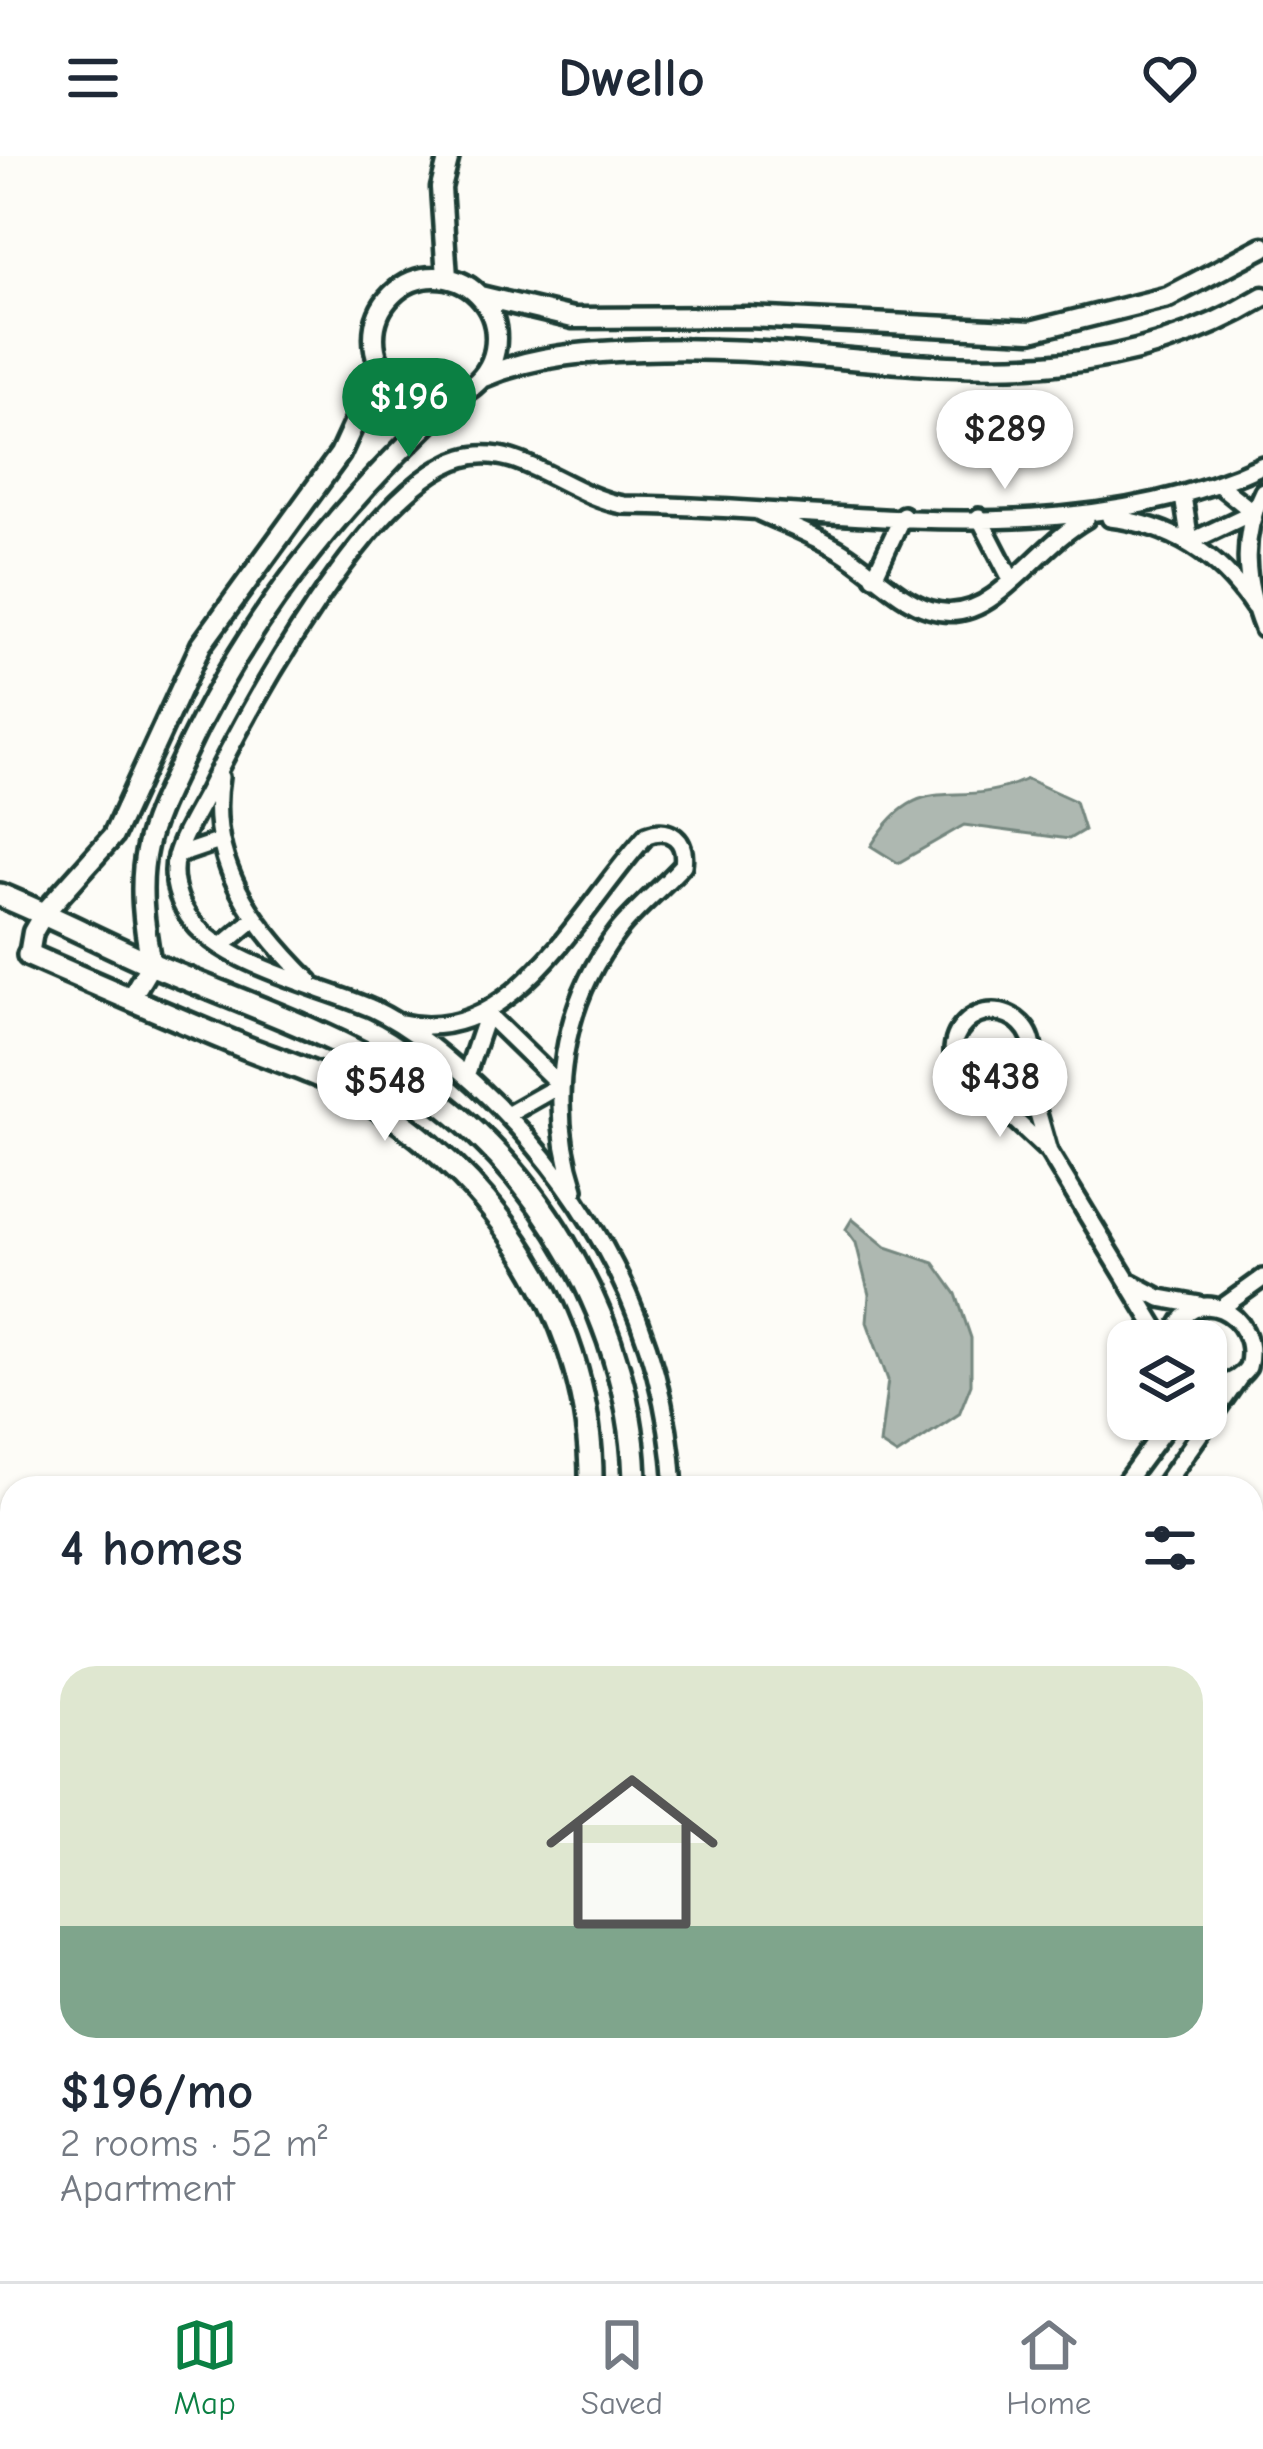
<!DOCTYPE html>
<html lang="en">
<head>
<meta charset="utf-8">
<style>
	:root { --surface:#fff; --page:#f2f2f3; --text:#1f2937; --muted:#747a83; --line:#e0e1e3; --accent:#0b8043 }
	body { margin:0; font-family:"Comic Neue",sans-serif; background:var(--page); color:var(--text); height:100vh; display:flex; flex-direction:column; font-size:45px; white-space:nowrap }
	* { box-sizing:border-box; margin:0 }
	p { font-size:39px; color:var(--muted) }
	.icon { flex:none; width:66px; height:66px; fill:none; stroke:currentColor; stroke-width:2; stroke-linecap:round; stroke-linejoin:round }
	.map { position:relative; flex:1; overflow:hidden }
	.sheet { position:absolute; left:0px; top:1320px; width:1263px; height:807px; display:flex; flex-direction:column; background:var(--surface); border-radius:36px 36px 0 0; box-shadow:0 3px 9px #0004 }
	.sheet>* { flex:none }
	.buttons { position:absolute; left:1107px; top:1164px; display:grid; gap:24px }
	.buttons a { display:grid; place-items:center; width:120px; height:120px; border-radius:24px; background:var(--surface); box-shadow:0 3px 9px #0004; font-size:60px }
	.price { position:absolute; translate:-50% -102px; padding:0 27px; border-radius:42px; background:#fff; color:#222; font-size:39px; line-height:78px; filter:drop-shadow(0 3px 6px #0008) }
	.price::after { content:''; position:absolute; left:50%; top:72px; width:36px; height:27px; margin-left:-18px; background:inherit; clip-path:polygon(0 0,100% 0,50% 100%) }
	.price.active { background:var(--accent); color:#fff }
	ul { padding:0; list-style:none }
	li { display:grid; align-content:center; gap:24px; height:636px; padding:0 60px }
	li+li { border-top:3px solid var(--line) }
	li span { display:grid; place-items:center; height:372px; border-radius:36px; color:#555 }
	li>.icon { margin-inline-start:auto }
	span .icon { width:216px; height:216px; fill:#fffc; stroke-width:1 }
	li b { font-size:51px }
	h2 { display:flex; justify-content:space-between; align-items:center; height:144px; padding:0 60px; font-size:51px }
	header { display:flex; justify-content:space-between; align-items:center; height:156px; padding:0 60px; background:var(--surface); font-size:54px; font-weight:700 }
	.tab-bar { display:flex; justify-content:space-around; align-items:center; height:168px; border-top:3px solid var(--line); background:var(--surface); font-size:33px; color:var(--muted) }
	.tab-bar a { display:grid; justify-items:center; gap:6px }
	.tab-bar .active { color:var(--accent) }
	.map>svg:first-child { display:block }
	.water { fill:#aeb8b1; stroke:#75877f; stroke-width:3 }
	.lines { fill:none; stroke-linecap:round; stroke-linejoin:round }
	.minor-casing { stroke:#1f3d34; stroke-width:24 }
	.tertiary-casing { stroke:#1f3d34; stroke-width:27 }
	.secondary-casing { stroke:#1f3d34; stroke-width:30 }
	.minor { stroke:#fdfcf7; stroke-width:15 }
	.tertiary { stroke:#fdfcf7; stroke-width:18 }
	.secondary { stroke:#fdfcf7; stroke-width:21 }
</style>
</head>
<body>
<header><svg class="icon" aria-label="menu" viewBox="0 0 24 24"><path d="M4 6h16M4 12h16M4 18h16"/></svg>Dwello<svg class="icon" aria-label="heart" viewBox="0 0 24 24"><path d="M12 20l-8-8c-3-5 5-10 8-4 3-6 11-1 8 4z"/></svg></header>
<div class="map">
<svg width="1263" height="2125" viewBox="0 0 1263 2125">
	<rect width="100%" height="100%" fill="#fdfcf7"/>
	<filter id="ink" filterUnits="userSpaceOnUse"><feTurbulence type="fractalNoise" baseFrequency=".00833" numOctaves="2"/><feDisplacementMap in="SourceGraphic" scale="24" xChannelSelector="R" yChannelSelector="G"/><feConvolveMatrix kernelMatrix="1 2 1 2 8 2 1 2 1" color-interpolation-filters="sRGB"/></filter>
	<g filter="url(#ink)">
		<!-- water -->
		<path class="water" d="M 1027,623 L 1075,645 L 1084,674 L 1069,683 L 964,669 L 898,707 L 871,690 C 922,608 953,658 1027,623 Z
			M 852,1063 L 886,1091 L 934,1107 L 956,1138 L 971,1182 L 971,1228 L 959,1258 L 897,1299 L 880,1288 L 888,1224 L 867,1166 L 869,1139 L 856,1087 L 846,1073 Z"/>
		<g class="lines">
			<defs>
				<path id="minor" d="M 1263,335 C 1240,382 1244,425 1263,473
					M 1183,340 L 1190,386 L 1253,356 L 1218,328
					M 757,355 C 785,368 814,379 841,395 C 890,425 932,486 994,440 C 1027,416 1050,384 1086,363
					M 979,361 L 1011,423
					M 1110,362 C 1172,369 1220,400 1254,451
					M 874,421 L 903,359
					M 220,621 C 206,706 253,769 310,825
					M 176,700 L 220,685
					M 222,790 L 254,763
					M953 896a40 40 0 1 1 80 0a40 40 0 1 1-80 0Z
					M 402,867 C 513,893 582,749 647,679 C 670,670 687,684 683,709 C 662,732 637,751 618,775 C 561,848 547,947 575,1033
					M 1027,919 L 1049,996 L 1164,1185
					M 466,920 L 487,858 L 560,929 L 507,959
					M 985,936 L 1047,994
					M 1132,1127 L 1160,1142 L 1199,1149
					M 1224,1150 L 1263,1122
					M 1173,1185 C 1188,1119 1263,1158 1248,1211 C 1238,1226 1223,1230 1206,1229
					M 674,1332 C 665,1173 591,1035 475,928 C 444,900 411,871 373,853 C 320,829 212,808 184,753 C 176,738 171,717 176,701 C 182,679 197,656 208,635 C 250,550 370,330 463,302 C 518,285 566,339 623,349 C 834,350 1065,401 1263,309
					M 1121,1332 L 1172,1263
					M 1162,1332 L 1239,1222
					M 0,1373 L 12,1377
					M 0,1446 L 12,1442
					M 0,1855 L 12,1871
					M 148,2115 L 153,2125
					M 493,2115 L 499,2125
					M 714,2115 L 716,2125
					M 1219,2115 L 1225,2125"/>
				<path id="tertiary" d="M374 182a61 61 0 1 1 122 0a61 61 0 1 1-122 0Z
					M 447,121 L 441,32 L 449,0
					M 480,140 L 573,162 L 748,161 L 1031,175 L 1168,141 L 1263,91
					M 481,222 C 534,199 585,196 642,194 C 863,184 1057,265 1263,141
					M 29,799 L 33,776 L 44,757 L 113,680 L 201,489 L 340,298 L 380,211
					M 130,843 L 151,808 C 144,770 138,729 147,690 C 153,661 169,632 181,606 C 246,464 344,342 460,238"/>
				<path id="secondary" d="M 0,739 C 54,761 105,788 158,811 C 242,846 330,876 408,924 C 541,1007 635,1175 635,1332
					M 29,799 C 102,831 174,862 247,892 C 283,906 323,919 356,938 C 497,1018 594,1167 591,1332"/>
			</defs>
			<!-- minor casing -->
			<use href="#minor" class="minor-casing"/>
			<!-- tertiary casing -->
			<use href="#tertiary" class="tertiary-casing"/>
			<!-- secondary casing -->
			<use href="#secondary" class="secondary-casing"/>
			<!-- minor -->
			<use href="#minor" class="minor"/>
			<!-- tertiary -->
			<use href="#tertiary" class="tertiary"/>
			<!-- secondary -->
			<use href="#secondary" class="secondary"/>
		</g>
	</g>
</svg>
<div class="buttons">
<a><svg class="icon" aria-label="layers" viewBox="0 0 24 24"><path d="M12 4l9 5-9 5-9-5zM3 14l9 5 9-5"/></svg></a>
</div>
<b class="price active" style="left:409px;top:304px">$196</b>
<b class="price" style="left:1005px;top:336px">$289</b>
<b class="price" style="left:1000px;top:984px">$438</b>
<b class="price" style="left:385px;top:988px">$548</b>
<section class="sheet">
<h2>4 homes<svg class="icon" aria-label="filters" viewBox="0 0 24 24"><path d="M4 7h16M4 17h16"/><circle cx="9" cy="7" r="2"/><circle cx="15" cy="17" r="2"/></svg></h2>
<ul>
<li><span style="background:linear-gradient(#dfe7d0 70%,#7fa58c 0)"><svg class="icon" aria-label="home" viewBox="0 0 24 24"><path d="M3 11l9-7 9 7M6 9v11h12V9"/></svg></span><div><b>$196/mo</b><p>2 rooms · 52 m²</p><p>Apartment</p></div></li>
</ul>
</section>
</div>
<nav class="tab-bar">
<a class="active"><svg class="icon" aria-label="map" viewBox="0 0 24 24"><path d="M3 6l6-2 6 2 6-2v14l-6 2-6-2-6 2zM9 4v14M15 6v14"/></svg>Map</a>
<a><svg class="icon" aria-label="saved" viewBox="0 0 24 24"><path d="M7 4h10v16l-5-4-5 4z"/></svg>Saved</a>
<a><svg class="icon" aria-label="home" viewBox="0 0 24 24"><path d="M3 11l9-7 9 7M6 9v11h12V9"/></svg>Home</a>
</nav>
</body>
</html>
